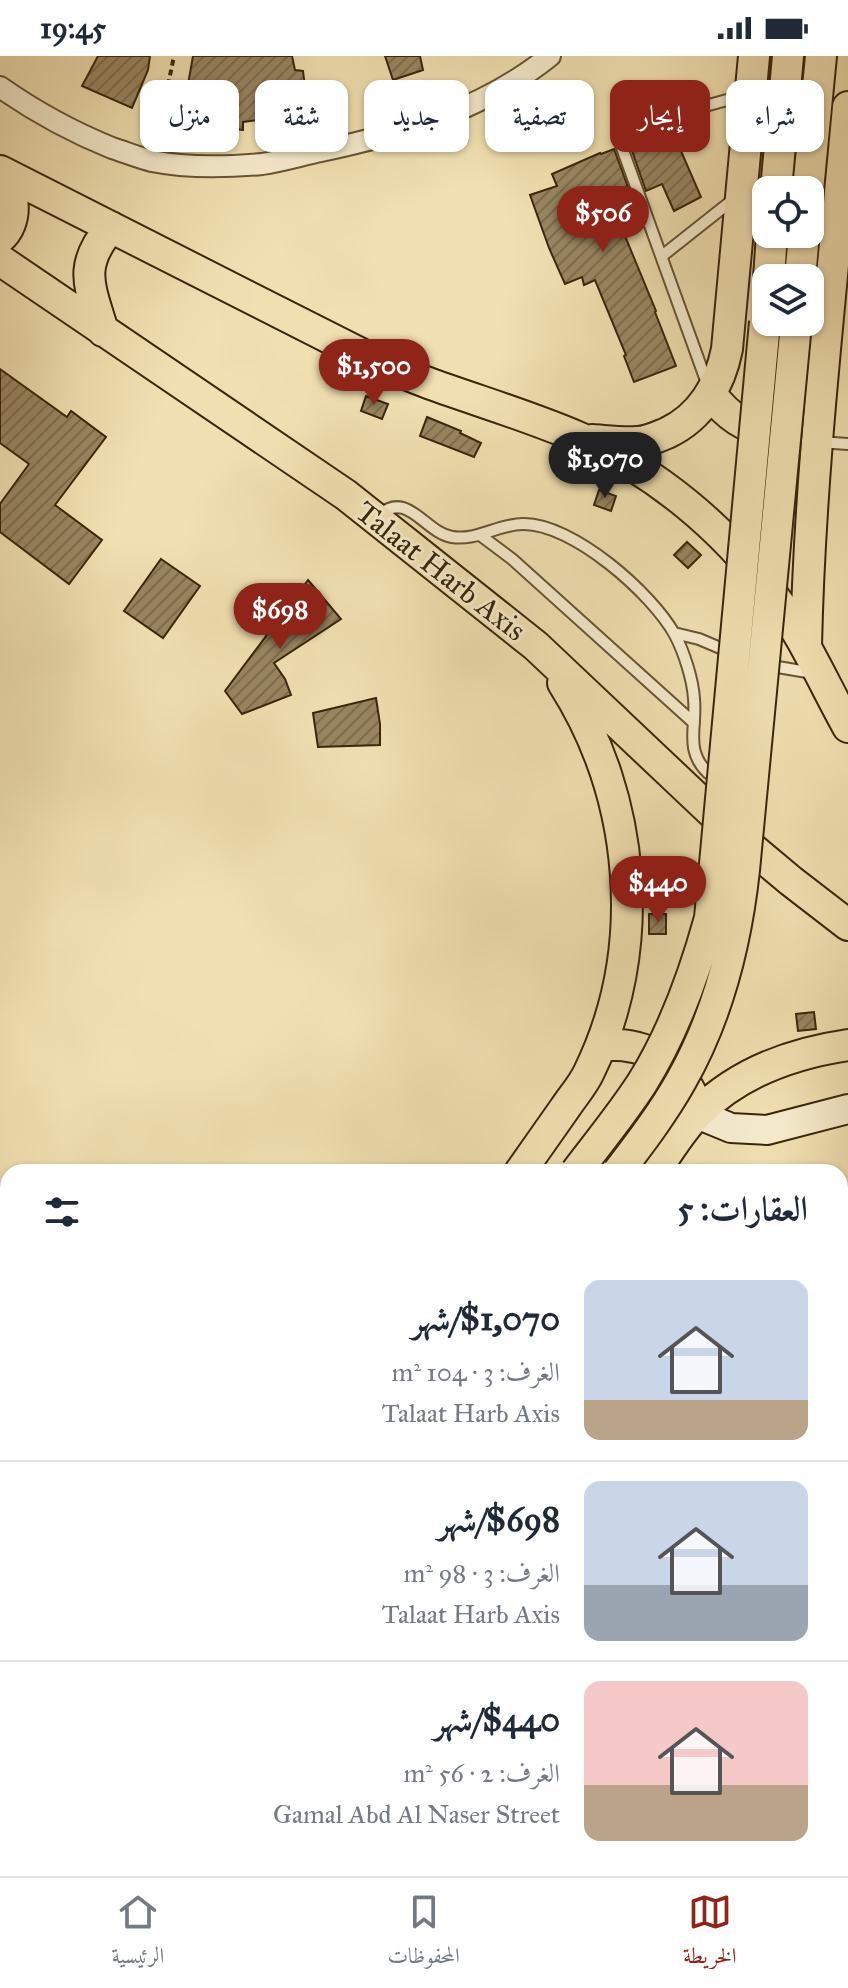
<!DOCTYPE html>
<html lang="ar">
<head>
<meta charset="utf-8">
<style>
	:root { --surface:#fff; --page:#f2f2f3; --text:#1f2937; --muted:#747a83; --line:#e0e1e3; --accent:#8f2418 }
	body { margin:0; font-family:"IM FELL Great Primer",Amiri,serif; background:var(--page); color:var(--text); direction:rtl; height:100vh; display:flex; flex-direction:column; font-size:30px; white-space:nowrap }
	* { box-sizing:border-box; margin:0 }
	p { font-size:26px; color:var(--muted) }
	.icon { flex:none; width:44px; height:44px; fill:none; stroke:currentColor; stroke-width:2; stroke-linecap:round; stroke-linejoin:round }
	.map { position:relative; flex:1; overflow:hidden; direction:ltr }
	.side { position:absolute; left:0px; top:1108px; width:848px; height:712px; display:flex; flex-direction:column; background:var(--surface); border-radius:24px 24px 0 0; box-shadow:0 2px 6px #0004; direction:rtl }
	.side>* { flex:none }
	.hud { position:absolute; left:24px; top:24px; width:800px; height:72px; direction:rtl; display:flex; gap:16px }
	.tools { position:absolute; left:752px; top:120px; display:grid; gap:16px }
	.tools a { display:grid; place-items:center; width:72px; height:72px; border-radius:16px; background:var(--surface); box-shadow:0 2px 6px #0004; font-size:40px }
	.price { position:absolute; translate:-50% -68px; padding:0 18px; border-radius:28px; background:var(--accent); color:#fff; font-size:26px; line-height:52px; filter:drop-shadow(0 2px 4px #0008) }
	.price::after { content:''; position:absolute; left:50%; top:48px; width:24px; height:18px; margin-left:-12px; background:inherit; clip-path:polygon(0 0,100% 0,50% 100%) }
	.price.active { background:#222; color:#fff }
	ul { padding:0; list-style:none }
	li { display:flex; align-items:center; gap:24px; height:200px; padding:0 40px }
	li+li { border-top:2px solid var(--line) }
	li span { display:grid; place-items:center; flex:none; width:224px; height:160px; border-radius:16px; color:#555 }
	li>.icon { margin-inline-start:auto }
	span .icon { width:96px; height:96px; fill:#fffc; stroke-width:1 }
	li b { font-size:34px }
	h2 { display:flex; justify-content:space-between; align-items:center; height:96px; padding:0 40px; font-size:34px }
	.chip { padding:0 28px; border-radius:16px; background:var(--surface); box-shadow:0 2px 6px #0004; font-size:28px; line-height:72px }
	.chip.active { background:var(--accent); color:#fff }
	.status { display:flex; justify-content:space-between; align-items:center; height:56px; padding:0 40px; background:var(--surface); direction:ltr }
	.status svg { height:22px; fill:currentColor }
	.tabs { display:flex; justify-content:space-around; align-items:center; height:112px; border-top:2px solid var(--line); background:var(--surface); font-size:22px; color:var(--muted) }
	.tabs a { display:grid; justify-items:center; gap:4px }
	.tabs .active { color:var(--accent) }
	.map>svg:first-child { display:block }
	.building { fill:url(#building-hatch); stroke:#39250a; stroke-width:2 }
	.lines { fill:none; stroke-linecap:round; stroke-linejoin:round }
	.lane-casing { stroke:#675434; stroke-width:14 }
	.street-casing { stroke:#675434; stroke-width:24 }
	.secondary-casing { stroke:#39250a; stroke-width:32 }
	.primary-casing { stroke:#39250a; stroke-width:34 }
	.path { stroke:#39250a; stroke-width:4; stroke-dasharray:6 4; stroke-linecap:butt }
	.lane { stroke:#f5ebcc; stroke-width:10 }
	.street { stroke:#f5ebcc; stroke-width:20 }
	.secondary { stroke:#f5ebcc; stroke-width:28 }
	.primary { stroke:#f0e0b1; stroke-width:30 }
	.primary-bridge-casing { stroke:#39250a; stroke-width:34; stroke-linecap:butt }
	.primary-bridge { stroke:#f0e0b1; stroke-width:30 }
	.labels { text-anchor:middle; dominant-baseline:central; stroke-width:6; stroke-linejoin:round; paint-order:stroke }
	.street-label { font-size:30px; fill:#39250a; stroke:#f5ebcc }
</style>
</head>
<body>
<div class="status"><b>19:45</b><svg viewBox="0 0 49 12"><path d="M0 12V9h3v3zM5 12V6h3v6zM10 12V3h3v9zM15 12V0h3v12zM26 1h20v11H26zM47 4h2v5h-2z"/></svg></div>
<div class="map">
<svg width="848" height="1820" viewBox="0 0 848 1820">
	<defs>
		<pattern id="building-hatch" width="6" height="6" patternUnits="userSpaceOnUse" patternTransform="scale(2)"><rect width="6" height="6" fill="#988661"/><path d="M-1 1l2-2M0 6l6-6M5 7l2-2" fill="none" stroke="#7d6d4e"/></pattern>
	</defs>
	<rect width="100%" height="100%" fill="#f0e0b1"/>
	<filter id="stains"><feTurbulence type="fractalNoise" baseFrequency=".0025" numOctaves="4"/><feColorMatrix values="0 0 0 0 .2 0 0 0 0 .09 0 0 0 0 .02 0 0 0 .5 -.17"/></filter>
	<radialGradient id="worn" r=".72"><stop offset=".6" stop-color="#630" stop-opacity="0"/><stop offset="1" stop-color="#630" stop-opacity=".3"/></radialGradient>
	<!-- building -->
	<path class="building" d="M 98,0 L 150,0 L 148,14 L 132,52 L 82,30 Z
		M 193,0 L 292,0 L 295,14 L 303,15 L 305,31 L 312,38 L 316,49 L 304,53 L 302,57 L 289,60 L 243,66 L 243,74 L 181,68 Z
		M 385,0 L 420,0 L 423,14 L 393,24 Z
		M 671,72 L 701,141 L 674,155 L 662,128 L 646,135 L 630,89 L 630,87 Z
		M 614,93 L 632,142 L 622,146 L 628,158 L 618,163 L 656,255 L 655,256 L 676,310 L 634,326 L 624,300 L 626,299 L 595,224 L 584,229 L 582,221 L 565,228 L 549,192 L 530,139 L 557,130 L 552,118 L 600,97 L 601,98 Z
		M 0,313 L 67,361 L 71,355 L 106,381 L 55,449 L 102,484 L 69,528 L 0,476 L 0,448 L 29,408 L 0,387 Z
		M 366,340 L 388,348 L 382,363 L 361,355 Z
		M 427,361 L 461,375 L 460,377 L 481,387 L 474,401 L 420,380 Z
		M 599,434 L 616,440 L 611,455 L 594,449 Z
		M 687,486 L 701,499 L 688,512 L 674,499 Z
		M 161,503 L 200,530 L 163,582 L 124,555 Z
		M 308,524 L 341,563 L 274,607 L 285,623 L 291,639 L 242,658 L 225,635 Z
		M 376,642 L 380,668 L 380,689 L 318,691 L 313,657 Z
		M 649,858 L 666,858 L 666,878 L 649,878 Z
		M 814,956 L 816,973 L 798,975 L 796,958 Z"/>
	<g class="lines">
		<defs>
			<path id="lane" d="M 662,200 L 734,143
				M 708,330 L 621,89 L 625,78 L 633,70 L 745,39
				M 819,386 L 848,388
				M 379,459 C 408,434 424,476 452,481 C 477,485 498,468 523,468 C 572,467 652,537 675,579 C 684,596 693,624 694,643 C 697,671 684,694 708,717
				M 480,479 L 512,503 L 694,667
				M 674,577 L 699,583 L 732,597
				M 766,609 L 813,617"/>
			<path id="street" d="M 0,31 C 37,57 70,75 112,92 C 125,96 139,102 152,105 C 186,112 228,111 262,108 C 282,105 302,99 321,95 C 402,78 484,53 550,0
				M 840,1365 L 848,1362
				M 840,1746 L 848,1735
				M 451,1820 L 457,1812
				M 787,1820 L 793,1812"/>
			<path id="secondary" d="M 697,1058 L 731,1072 L 767,1074 L 848,1053
				M 153,1820 L 159,1812"/>
			<path id="primary" d="M 0,115 L 375,305 C 394,313 412,321 431,328 C 481,346 532,361 580,382 C 655,415 724,472 772,538 C 803,579 823,626 848,671
				M 0,120 C 16,135 18,167 0,182
				M 776,134 L 788,0
				M 808,134 L 821,0
				M 0,204 L 346,439 L 536,590 L 736,779 L 791,825 L 848,869
				M 769,222 L 772,178
				M 800,222 L 804,178
				M 103,275 C 90,230 77,211 111,171
				M 711,338 C 728,361 749,376 779,376
				M 592,384 C 607,385 622,387 637,386 C 647,386 657,381 667,377 C 701,361 720,329 727,293 L 754,0
				M 806,590 C 810,410 832,230 848,51
				M 601,989 C 644,986 677,1002 694,1044
				M 520,1116 C 535,1095 550,1073 565,1052 C 573,1040 583,1029 589,1016 C 649,893 636,742 563,627
				M 654,1116 C 668,1097 681,1074 698,1057 C 739,1016 793,997 848,989
				M 22,1820 L 27,1812
				M 117,1820 L 124,1812"/>
		</defs>
		<!-- lane casing -->
		<use href="#lane" class="lane-casing"/>
		<!-- street casing -->
		<use href="#street" class="street-casing"/>
		<!-- secondary casing -->
		<use href="#secondary" class="secondary-casing"/>
		<!-- primary casing -->
		<use href="#primary" class="primary-casing"/>
		<!-- path -->
		<path class="path" d="M 156,88 L 174,0
			M 840,1213 L 848,1211
			M 840,1318 L 848,1333"/>
		<!-- lane -->
		<use href="#lane" class="lane"/>
		<!-- street -->
		<use href="#street" class="street"/>
		<!-- secondary -->
		<use href="#secondary" class="secondary"/>
		<!-- primary -->
		<use href="#primary" class="primary"/>
		<defs>
			<path id="primary-bridge" d="M 576,1116 C 598,1087 622,1058 642,1027 C 674,976 694,920 710,862 L 765,266
				M 618,1116 C 641,1086 663,1057 681,1025 C 718,960 736,888 744,814 L 796,268"/>
		</defs>
		<!-- primary-bridge casing -->
		<use href="#primary-bridge" class="primary-bridge-casing"/>
		<!-- primary-bridge -->
		<use href="#primary-bridge" class="primary-bridge"/>
	</g>
	<g class="labels">
		<!-- street labels -->
		<g class="street-label">
			<text transform="translate(441 515) rotate(38)">Talaat Harb Axis</text>
		</g>
	</g>
	<rect width="100%" height="100%" filter="url(#stains)"/>
	<rect width="100%" height="100%" fill="url(#worn)"/>
</svg>
<div class="tools">
<a><svg class="icon" aria-label="locate" viewBox="0 0 24 24"><circle cx="12" cy="12" r="6"/><path d="M12 2v4M12 18v4M2 12h4M18 12h4"/></svg></a>
<a><svg class="icon" aria-label="layers" viewBox="0 0 24 24"><path d="M12 4l9 5-9 5-9-5zM3 14l9 5 9-5"/></svg></a>
</div>
<b class="price" style="left:603px;top:198px">$506</b>
<b class="price" style="left:374px;top:351px">$1,500</b>
<b class="price active" style="left:605px;top:444px">$1,070</b>
<b class="price" style="left:280px;top:595px">$698</b>
<b class="price" style="left:658px;top:868px">$440</b>
<div class="hud">
<a class="chip">شراء</a>
<a class="chip active">إيجار</a>
<a class="chip">تصفية</a>
<a class="chip">جديد</a>
<a class="chip">شقة</a>
<a class="chip">منزل</a>
</div>
<section class="side">
<h2>العقارات: 5<svg class="icon" aria-label="filters" viewBox="0 0 24 24"><path d="M4 7h16M4 17h16"/><circle cx="9" cy="7" r="2"/><circle cx="15" cy="17" r="2"/></svg></h2>
<ul>
<li><span style="background:linear-gradient(#c9d6e8 75%,#b9a48a 0)"><svg class="icon" aria-label="home" viewBox="0 0 24 24"><path d="M3 11l9-7 9 7M6 9v11h12V9"/></svg></span><div><b>$1,070/شهر</b><p>الغرف: 3 · 104 m²</p><p>Talaat Harb Axis</p></div></li>
<li><span style="background:linear-gradient(#c9d6e8 65%,#9aa5b1 0)"><svg class="icon" aria-label="home" viewBox="0 0 24 24"><path d="M3 11l9-7 9 7M6 9v11h12V9"/></svg></span><div><b>$698/شهر</b><p>الغرف: 3 · 98 m²</p><p>Talaat Harb Axis</p></div></li>
<li><span style="background:linear-gradient(#f6c9c9 65%,#b9a48a 0)"><svg class="icon" aria-label="home" viewBox="0 0 24 24"><path d="M3 11l9-7 9 7M6 9v11h12V9"/></svg></span><div><b>$440/شهر</b><p>الغرف: 2 · 56 m²</p><p>Gamal Abd Al Naser Street</p></div></li>
</ul>
</section>
</div>
<nav class="tabs">
<a class="active"><svg class="icon" aria-label="map" viewBox="0 0 24 24"><path d="M3 6l6-2 6 2 6-2v14l-6 2-6-2-6 2zM9 4v14M15 6v14"/></svg>الخريطة</a>
<a><svg class="icon" aria-label="saved" viewBox="0 0 24 24"><path d="M7 4h10v16l-5-4-5 4z"/></svg>المحفوظات</a>
<a><svg class="icon" aria-label="home" viewBox="0 0 24 24"><path d="M3 11l9-7 9 7M6 9v11h12V9"/></svg>الرئيسية</a>
</nav>
</body>
</html>
